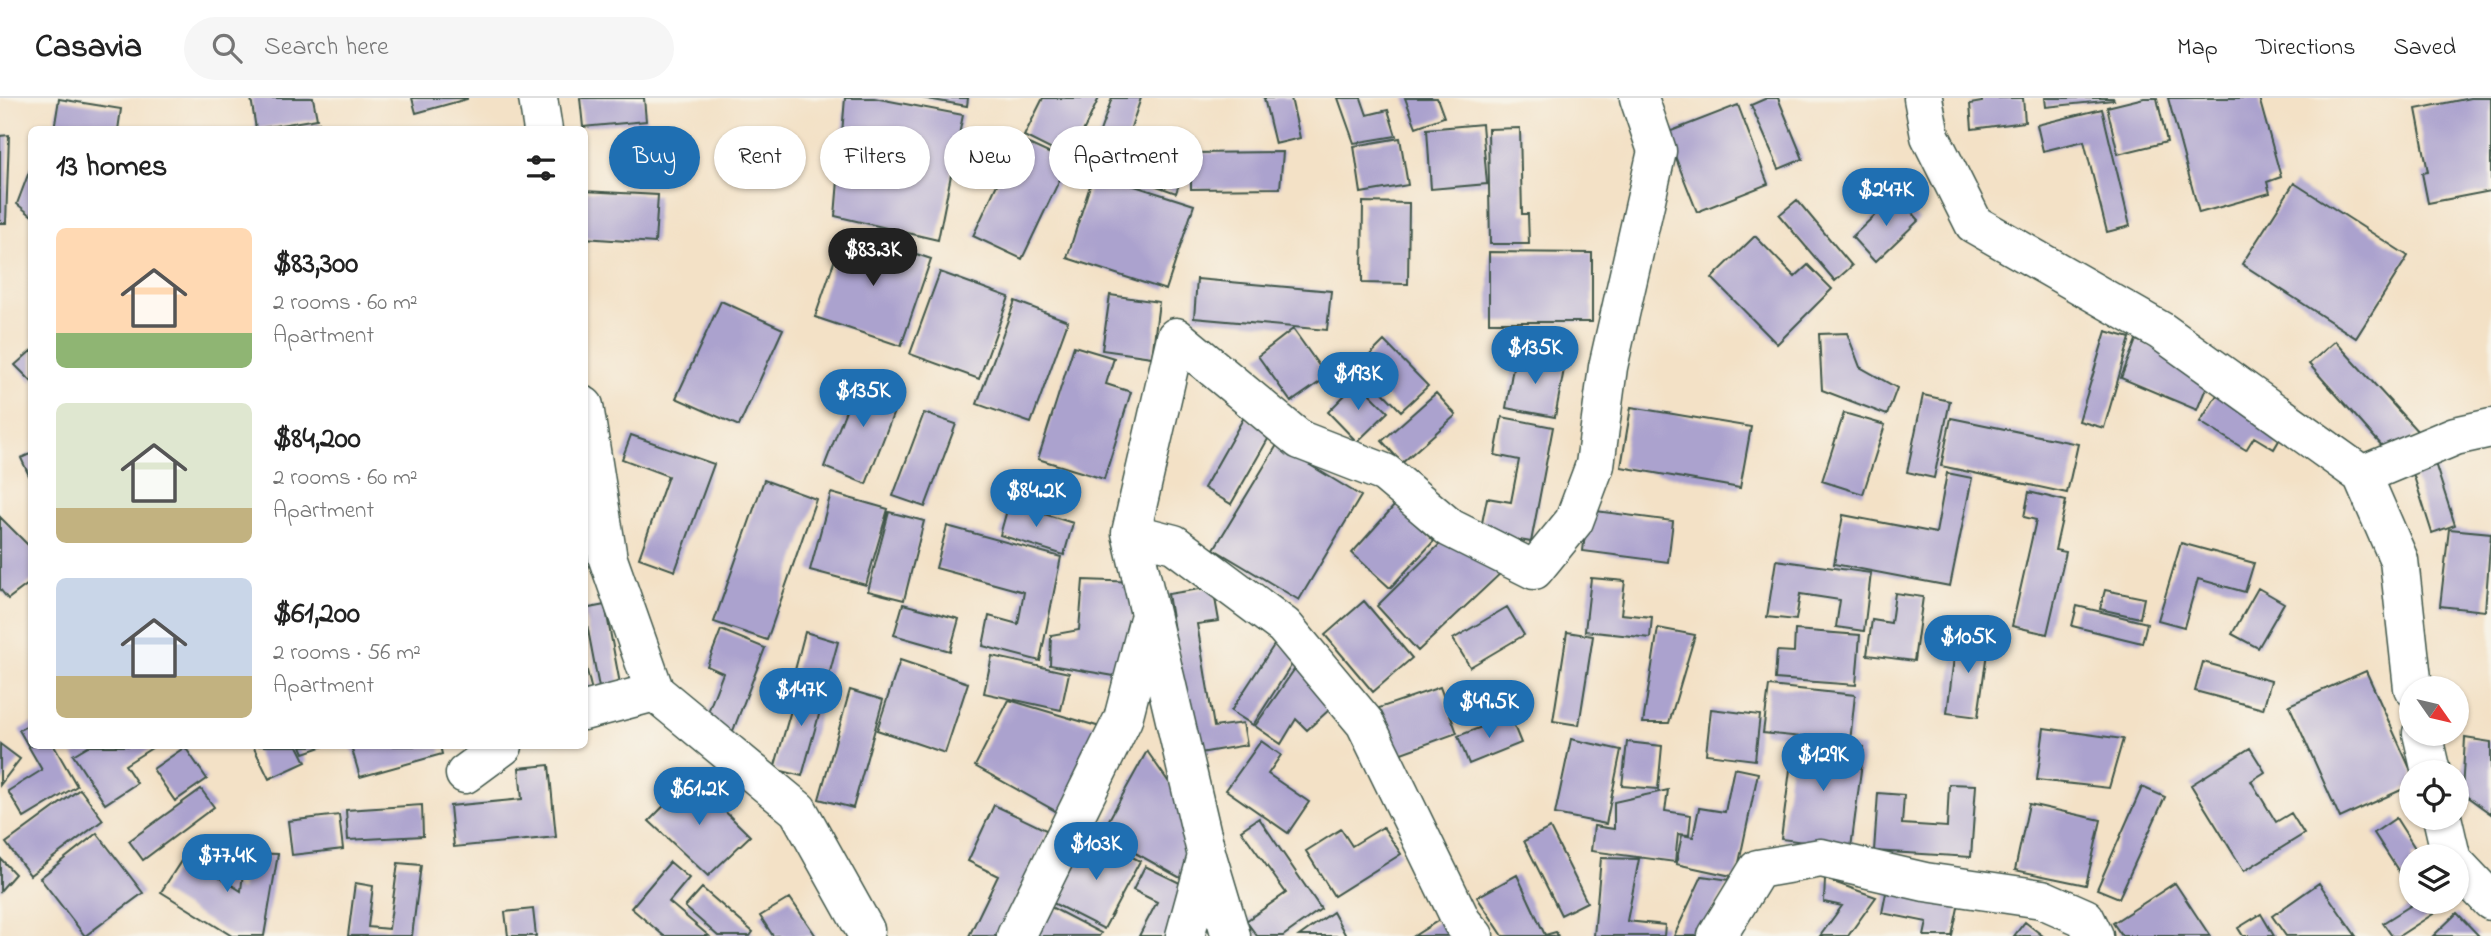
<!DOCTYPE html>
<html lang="en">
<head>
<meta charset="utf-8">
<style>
	:root { --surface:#fff; --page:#f6f6f6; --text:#222; --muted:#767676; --line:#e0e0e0; --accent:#1f6fb2 }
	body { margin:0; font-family:"Indie Flower",sans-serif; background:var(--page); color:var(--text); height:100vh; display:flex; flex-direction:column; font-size:26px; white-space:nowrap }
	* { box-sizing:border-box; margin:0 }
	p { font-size:23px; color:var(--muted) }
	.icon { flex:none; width:38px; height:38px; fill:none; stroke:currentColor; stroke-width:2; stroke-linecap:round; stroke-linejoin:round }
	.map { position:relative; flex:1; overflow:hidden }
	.side { position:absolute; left:28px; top:28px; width:560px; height:623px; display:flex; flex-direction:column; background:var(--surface); border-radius:10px; box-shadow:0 2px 5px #0004 }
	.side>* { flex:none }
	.banner { position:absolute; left:609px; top:28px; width:665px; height:63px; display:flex; gap:14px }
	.needle { width:46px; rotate:124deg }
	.buttons { position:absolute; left:2399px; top:578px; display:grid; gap:14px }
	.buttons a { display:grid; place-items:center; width:70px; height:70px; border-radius:50%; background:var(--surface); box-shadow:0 2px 5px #0004; font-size:35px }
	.price { position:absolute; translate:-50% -60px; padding:0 16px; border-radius:24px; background:var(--accent); color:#fff; font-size:23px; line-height:46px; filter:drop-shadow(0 2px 4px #0008) }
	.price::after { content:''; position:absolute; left:50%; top:42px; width:21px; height:16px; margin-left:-10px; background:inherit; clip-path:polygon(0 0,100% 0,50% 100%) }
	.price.selected { background:#222; color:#fff }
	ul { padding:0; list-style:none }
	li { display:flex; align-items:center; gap:21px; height:175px; padding:0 28px }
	li span { display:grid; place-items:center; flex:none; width:196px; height:140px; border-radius:10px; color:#555 }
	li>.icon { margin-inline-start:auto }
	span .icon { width:84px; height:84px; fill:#fffc; stroke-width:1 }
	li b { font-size:30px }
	h2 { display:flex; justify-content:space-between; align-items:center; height:84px; padding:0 28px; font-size:30px }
	.pill { padding:0 24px; border-radius:32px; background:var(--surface); box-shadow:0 2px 5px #0004; font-size:24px; line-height:63px }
	.pill.selected { background:var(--accent); color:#fff }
	header { display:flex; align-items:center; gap:42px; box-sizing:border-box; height:98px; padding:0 35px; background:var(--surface); border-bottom:2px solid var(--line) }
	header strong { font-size:33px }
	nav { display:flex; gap:38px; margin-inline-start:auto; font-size:24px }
	.search { width:490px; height:63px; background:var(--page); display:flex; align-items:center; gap:18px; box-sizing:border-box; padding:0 24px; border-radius:38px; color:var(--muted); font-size:26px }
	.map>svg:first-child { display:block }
	.building { fill:#aba2ce }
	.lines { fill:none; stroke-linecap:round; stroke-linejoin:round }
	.minor-casing { stroke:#3f564a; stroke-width:41 }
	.minor { stroke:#fff; stroke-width:38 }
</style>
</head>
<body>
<header>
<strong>Casavia</strong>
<div class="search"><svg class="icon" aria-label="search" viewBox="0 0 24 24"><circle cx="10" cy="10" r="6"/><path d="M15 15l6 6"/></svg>Search here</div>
<nav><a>Map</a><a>Directions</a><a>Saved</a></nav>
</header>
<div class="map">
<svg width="2491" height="838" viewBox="0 0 2491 838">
	<rect width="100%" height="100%" fill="#f7f3e8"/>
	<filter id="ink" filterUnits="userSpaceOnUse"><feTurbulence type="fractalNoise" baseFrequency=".0143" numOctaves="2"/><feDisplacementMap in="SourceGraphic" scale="14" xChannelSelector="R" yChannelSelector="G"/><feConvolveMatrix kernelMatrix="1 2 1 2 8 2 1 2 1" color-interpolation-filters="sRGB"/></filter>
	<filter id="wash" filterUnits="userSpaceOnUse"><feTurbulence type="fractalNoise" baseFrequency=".00686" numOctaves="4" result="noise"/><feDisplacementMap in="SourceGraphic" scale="28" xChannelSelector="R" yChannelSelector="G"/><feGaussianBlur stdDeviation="1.57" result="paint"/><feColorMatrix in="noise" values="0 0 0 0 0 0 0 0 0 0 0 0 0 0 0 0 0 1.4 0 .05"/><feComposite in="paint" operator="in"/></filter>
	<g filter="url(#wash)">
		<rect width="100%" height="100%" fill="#f3e1c6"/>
		<g id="blocks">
			<!-- building -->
			<path class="building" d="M 251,0 L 313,0 L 317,21 L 256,31 Z
				M 412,0 L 467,0 L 467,1 L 416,15 Z
				M 580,0 L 644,0 L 646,23 L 583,29 Z
				M 845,0 L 874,0 L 963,17 L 938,142 L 835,118 Z
				M 922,0 L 968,0 L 967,8 Z
				M 1043,0 L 1099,0 L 1070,61 L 1024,38 Z
				M 1112,0 L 1141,0 L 1127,41 L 1187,62 L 1176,95 L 1089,64 Z
				M 1264,0 L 1291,0 L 1300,40 L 1275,46 Z
				M 1338,0 L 1361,0 L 1367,17 L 1388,12 L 1396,38 L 1354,45 Z
				M 1405,0 L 1437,0 L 1444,19 L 1416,29 Z
				M 1767,0 L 1778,0 L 1803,61 L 1779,71 L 1751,7 Z
				M 1982,0 L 2023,0 L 2025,24 L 1972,31 L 1970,6 L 1982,4 Z
				M 2045,0 L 2113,0 L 2114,2 L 2046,9 Z
				M 2144,0 L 2157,0 L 2167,44 L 2118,56 L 2107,9 Z
				M 2168,0 L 2259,0 L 2281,79 L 2267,84 L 2270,95 L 2199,115 Z
				M 2470,0 L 2491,0 L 2491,93 L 2428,105 L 2422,75 L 2428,74 L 2416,11 Z
				M 59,1 L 121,11 L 118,32 L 54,32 Z
				M 1738,7 L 1768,86 L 1697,114 L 1666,35 Z
				M 2102,11 L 2130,128 L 2107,134 L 2084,43 L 2043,53 L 2037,27 Z
				M 319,25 L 320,32 L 294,32 L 294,29 Z
				M 1482,26 L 1487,86 L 1431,91 L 1427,31 Z
				M 1520,30 L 1522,116 L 1528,116 L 1529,146 L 1490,146 L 1488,31 Z
				M 9,37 L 6,125 L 0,125 L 0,38 Z
				M 1400,40 L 1408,87 L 1361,95 L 1354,48 Z
				M 1018,41 L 1068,64 L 1022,161 L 973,138 Z
				M 1283,54 L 1280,90 L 1191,91 L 1191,55 Z
				M 32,66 L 32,118 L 17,106 Z
				M 1094,75 L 1194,107 L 1166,192 L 1067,160 Z
				M 2294,85 L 2408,158 L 2356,240 L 2242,166 Z
				M 584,93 L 658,97 L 655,145 L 584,140 Z
				M 1896,97 L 1919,122 L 1875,164 L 1852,139 Z
				M 1797,102 L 1852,168 L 1835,183 L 1779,117 Z
				M 1363,104 L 1409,105 L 1408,186 L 1362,185 Z
				M 845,132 L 931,161 L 901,248 L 815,219 Z
				M 1755,138 L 1795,179 L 1808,167 L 1832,191 L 1777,246 L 1712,180 Z
				M 1489,154 L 1592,155 L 1592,224 L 1489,224 Z
				M 940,174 L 1009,199 L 979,281 L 910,256 Z
				M 1197,181 L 1331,193 L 1327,232 L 1194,220 Z
				M 1110,197 L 1159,204 L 1152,259 L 1102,252 Z
				M 721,203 L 783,231 L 739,328 L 676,300 Z
				M 1015,203 L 1068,223 L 1031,325 L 977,306 Z
				M 1293,231 L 1327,279 L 1291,304 L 1258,258 Z
				M 2106,233 L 2130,240 L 2104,330 L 2079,323 Z
				M 1847,235 L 1860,269 L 1897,290 L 1887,317 L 1822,292 L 1819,236 Z
				M 2136,242 L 2213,273 L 2197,312 L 2121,280 Z
				M 1384,243 L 1428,288 L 1401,313 L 1358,269 Z
				M 2335,243 L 2419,335 L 2392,359 L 2309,266 Z
				M 1074,248 L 1114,260 L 1106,286 L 1131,294 L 1104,381 L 1038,361 Z
				M 32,252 L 32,284 L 15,267 Z
				M 1515,257 L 1565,266 L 1555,319 L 1506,310 Z
				M 860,276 L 902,293 L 866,386 L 824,369 Z
				M 1358,284 L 1388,314 L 1357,344 L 1328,314 Z
				M 2220,292 L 2285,332 L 2274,351 L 2254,339 L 2246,352 L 2200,324 Z
				M 1436,295 L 1456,317 L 1402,365 L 1382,343 Z
				M 1923,297 L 1950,303 L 1934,380 L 1907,374 Z
				M 1631,309 L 1751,329 L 1740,390 L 1621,369 Z
				M 924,315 L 956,326 L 925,409 L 893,398 Z
				M 1844,315 L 1885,327 L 1863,396 L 1822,383 Z
				M 1244,319 L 1272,334 L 1231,406 L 1204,390 Z
				M 1502,319 L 1553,329 L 1531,444 L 1480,435 L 1487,400 L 1511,404 L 1519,362 L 1495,357 Z
				M 1951,320 L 2078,346 L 2067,395 L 1941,368 Z
				M 631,337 L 714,366 L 675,473 L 639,460 L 668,378 L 622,361 Z
				M 1277,347 L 1361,398 L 1299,502 L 1214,451 Z
				M 32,355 L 32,384 L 21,360 Z
				M 2434,362 L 2455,427 L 2432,435 L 2411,369 Z
				M 1947,375 L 1972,380 L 1950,488 L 1834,466 L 1843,417 L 1936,435 Z
				M 764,382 L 816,401 L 767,542 L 714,524 Z
				M 2029,394 L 2066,403 L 2055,452 L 2066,454 L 2047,536 L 2012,528 L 2036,422 L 2024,419 Z
				M 831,395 L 888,411 L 866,487 L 810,472 Z
				M 1009,405 L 1073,425 L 1064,457 L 1000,437 Z
				M 1395,407 L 1434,443 L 1390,490 L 1352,455 Z
				M 1588,412 L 1673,423 L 1668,464 L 1583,453 Z
				M 889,414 L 924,423 L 904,502 L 868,493 Z
				M 0,419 L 32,451 L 32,483 L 8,501 L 0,491 Z
				M 947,428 L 1061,459 L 1040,563 L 983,548 L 989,518 L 1018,526 L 1024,494 L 936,470 Z
				M 2449,431 L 2491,435 L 2485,513 L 2440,508 Z
				M 1448,438 L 1502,474 L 1418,553 L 1377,508 Z
				M 2181,445 L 2254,465 L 2245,494 L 2198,481 L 2184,529 L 2158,522 Z
				M 1776,462 L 1871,475 L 1864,533 L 1836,529 L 1840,502 L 1800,496 L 1796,522 L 1767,519 Z
				M 1591,480 L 1625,483 L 1621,516 L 1652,519 L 1650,540 L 1585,533 Z
				M 1083,482 L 1137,484 L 1126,580 L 1050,567 L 1051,537 L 1079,532 Z
				M 1213,489 L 1219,523 L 1197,526 L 1214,629 L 1243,625 L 1247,647 L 1194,656 L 1168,496 Z
				M 2258,490 L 2284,505 L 2258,550 L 2232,536 Z
				M 2105,492 L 2144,500 L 2140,520 L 2100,511 Z
				M 1895,495 L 1923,499 L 1914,563 L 1867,557 L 1872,522 L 1891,525 Z
				M 1364,503 L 1412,560 L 1373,594 L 1325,537 Z
				M 903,506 L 959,521 L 950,553 L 894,537 Z
				M 605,507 L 622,596 L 601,600 L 584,511 Z
				M 2077,508 L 2147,525 L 2142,545 L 2072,528 Z
				M 1507,509 L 1524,537 L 1470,569 L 1453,541 Z
				M 1658,530 L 1695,537 L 1669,625 L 1643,625 Z
				M 721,532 L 765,550 L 731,638 L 703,627 L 723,575 L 707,568 Z
				M 1795,532 L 1860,537 L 1856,587 L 1775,581 L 1777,553 L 1794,554 Z
				M 805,534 L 838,544 L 828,581 L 795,572 Z
				M 1567,534 L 1593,538 L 1579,627 L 1553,623 Z
				M 1957,536 L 1989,540 L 1978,619 L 1947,615 Z
				M 1276,544 L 1298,557 L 1253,627 L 1231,613 Z
				M 992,558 L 1069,575 L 1061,612 L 984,595 Z
				M 1303,559 L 1342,600 L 1307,632 L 1296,621 L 1281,646 L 1255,628 Z
				M 584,561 L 594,601 L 584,603 Z
				M 900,562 L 968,585 L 945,655 L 877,632 Z
				M 2203,564 L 2271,583 L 2263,611 L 2195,593 Z
				M 2366,573 L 2412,675 L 2412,687 L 2340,720 L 2289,607 Z
				M 800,581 L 827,588 L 802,678 L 774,671 Z
				M 1769,588 L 1855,597 L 1850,644 L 1763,635 Z
				M 1440,589 L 1457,635 L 1396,657 L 1379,610 Z
				M 850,592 L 883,602 L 853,710 L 819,701 Z
				M 1009,602 L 1100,629 L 1061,716 L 975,668 Z
				M 1711,611 L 1760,617 L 1755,662 L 1706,656 Z
				M 1510,618 L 1521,645 L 1469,666 L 1458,638 Z
				M 32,625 L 32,648 L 54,648 L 77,688 L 24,720 L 8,693 L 42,672 L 19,632 Z
				M 2044,630 L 2123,641 L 2109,690 L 2037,682 Z
				M 2465,640 L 2491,644 L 2491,716 L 2462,695 Z
				M 1571,641 L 1621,652 L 1606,726 L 1555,716 Z
				M 1794,641 L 1864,649 L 1851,750 L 1781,741 Z
				M 1261,643 L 1281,657 L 1268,676 L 1309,704 L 1288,735 L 1226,692 Z
				M 1627,644 L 1662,648 L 1658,691 L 1622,688 Z
				M 0,646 L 20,661 L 0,687 Z
				M 88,648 L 155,648 L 125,667 L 137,685 L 105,706 L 73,657 Z
				M 253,648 L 298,648 L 306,664 L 269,681 Z
				M 301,648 L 324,648 L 304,655 Z
				M 351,648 L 440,648 L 442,656 L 360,679 Z
				M 185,649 L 207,681 L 175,703 L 153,671 Z
				M 2250,650 L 2265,674 L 2251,683 L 2276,724 L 2291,715 L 2304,736 L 2244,773 L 2191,687 Z
				M 1147,653 L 1177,696 L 1195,788 L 1101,736 Z
				M 549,667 L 556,739 L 454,749 L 450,708 L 522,701 L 519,670 Z
				M 1734,670 L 1758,675 L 1736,779 L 1676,766 L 1682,737 L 1693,739 L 1699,710 L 1725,714 Z
				M 691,680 L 750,738 L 708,778 L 649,723 Z
				M 1949,686 L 1976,687 L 1971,759 L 1874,753 L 1878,695 L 1904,697 L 1902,726 L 1947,729 Z
				M 2142,689 L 2165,699 L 2119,800 L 2097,791 Z
				M 80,691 L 103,722 L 30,777 L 6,745 Z
				M 201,691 L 214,709 L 143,762 L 129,743 Z
				M 1668,692 L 1665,713 L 1691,717 L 1689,737 L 1678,736 L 1675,764 L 1591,753 L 1594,728 L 1614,731 L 1614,704 Z
				M 2029,706 L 2101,722 L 2086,787 L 2015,772 Z
				M 422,707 L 423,738 L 348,742 L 346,712 Z
				M 994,707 L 1048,733 L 998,838 L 969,838 L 998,778 L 968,763 Z
				M 339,717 L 343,751 L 292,757 L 288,723 Z
				M 1259,720 L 1321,811 L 1283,838 L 1257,838 L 1246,823 L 1286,795 L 1241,732 Z
				M 2396,720 L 2420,758 L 2412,758 L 2412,794 L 2374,735 Z
				M 1383,729 L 1401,756 L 1334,798 L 1306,753 L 1341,731 L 1352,748 Z
				M 1550,730 L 1587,804 L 1561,817 L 1524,743 Z
				M 97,735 L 143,795 L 85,838 L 40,780 Z
				M 1088,736 L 1140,763 L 1104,831 L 1053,805 Z
				M 245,755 L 278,756 L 264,838 L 232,838 L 161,794 L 185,757 L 241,793 Z
				M 0,760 L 15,776 L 0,793 Z
				M 1601,760 L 1639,761 L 1627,823 L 1665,827 L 1664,838 L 1594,838 Z
				M 670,764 L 689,780 L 669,804 L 709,838 L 664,838 L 631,810 Z
				M 398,765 L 421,767 L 412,838 L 348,838 L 355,785 L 373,788 L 368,829 L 389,831 Z
				M 1145,768 L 1192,791 L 1168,838 L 1139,838 L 1157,804 L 1133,792 Z
				M 1517,777 L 1545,837 L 1556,834 L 1558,838 L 1503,838 L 1477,799 Z
				M 1702,778 L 1730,782 L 1697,838 L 1674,838 Z
				M 1825,781 L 1876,799 L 1848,838 L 1820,838 L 1842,808 L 1824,804 Z
				M 1888,785 L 1960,800 L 1952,838 L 1924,838 L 1927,824 L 1882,815 Z
				M 2175,785 L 2210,838 L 2122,838 L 2113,825 Z
				M 2319,785 L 2356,838 L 2286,838 L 2272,818 Z
				M 702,790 L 753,834 L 750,838 L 718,838 L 685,809 Z
				M 790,800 L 816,838 L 773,838 L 760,818 Z
				M 2418,803 L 2450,805 L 2399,838 L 2392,838 L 2383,825 Z
				M 1047,807 L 1101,835 L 1099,838 L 1031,838 Z
				M 533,811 L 536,838 L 508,838 L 505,814 Z
				M 1333,814 L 1346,838 L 1299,838 Z
				M 2457,815 L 2479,838 L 2433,838 Z
				M 2261,816 L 2274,838 L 2243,838 L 2238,830 Z
				M 1444,819 L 1456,838 L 1414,838 Z
				M 2025,824 L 2043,838 L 2014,838 Z"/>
		</g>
	</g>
	<g filter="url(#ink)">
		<use href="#blocks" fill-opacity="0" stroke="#3f564a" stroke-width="2"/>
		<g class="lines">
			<defs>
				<path id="minor" d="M 538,0 L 543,32
					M 1923,0 L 1930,38 L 1974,126 L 2161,233 L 2362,377 L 2399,462 L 2413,590
					M 584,308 L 608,461 L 655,594 L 798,712 L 865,832
					M 2362,377 L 2455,338 L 2491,330
					M 1131,435 L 1174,446 L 1284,528 L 1365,625 L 1462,824 L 1474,838
					M 584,613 L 655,594
					M 2422,635 L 2431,674
					M 465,676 L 503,648
					M 2442,719 L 2451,758
					M 2457,767 L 2491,803
					M 1016,838 L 1123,621 L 1148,524
					M 1185,838 L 1207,758
					M 1231,838 L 1207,758 L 1131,435 L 1176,239 L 1300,342 L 1385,375 L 1450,430 L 1534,472 L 1574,423 L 1595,367 L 1608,269 L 1657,53 L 1639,0
					M 1717,838 L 1758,771 L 1821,760 L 1925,784 L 2042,801 L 2085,820 L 2094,838"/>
			</defs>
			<!-- minor casing -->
			<use href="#minor" class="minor-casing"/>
			<!-- minor -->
			<use href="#minor" class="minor"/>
		</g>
	</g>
</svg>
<div class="buttons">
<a><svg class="needle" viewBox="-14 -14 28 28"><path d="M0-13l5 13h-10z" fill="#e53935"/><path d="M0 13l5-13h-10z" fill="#767676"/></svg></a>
<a><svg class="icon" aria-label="locate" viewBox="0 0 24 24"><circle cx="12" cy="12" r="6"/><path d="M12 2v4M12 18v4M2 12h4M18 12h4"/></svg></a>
<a><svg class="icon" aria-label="layers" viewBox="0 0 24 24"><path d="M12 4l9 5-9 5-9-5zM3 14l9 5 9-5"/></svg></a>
</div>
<b class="price" style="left:1886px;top:130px">$247K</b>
<b class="price selected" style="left:873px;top:190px">$83.3K</b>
<b class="price" style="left:1535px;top:288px">$135K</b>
<b class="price" style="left:1358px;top:314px">$193K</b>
<b class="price" style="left:863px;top:331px">$135K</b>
<b class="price" style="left:1036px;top:431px">$84.2K</b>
<b class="price" style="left:1968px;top:577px">$105K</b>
<b class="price" style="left:801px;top:630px">$147K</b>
<b class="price" style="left:1489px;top:642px">$49.5K</b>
<b class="price" style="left:1823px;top:695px">$129K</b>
<b class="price" style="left:699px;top:729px">$61.2K</b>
<b class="price" style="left:1096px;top:784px">$103K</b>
<b class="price" style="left:227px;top:796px">$77.4K</b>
<div class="banner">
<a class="pill selected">Buy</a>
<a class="pill">Rent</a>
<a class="pill">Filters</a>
<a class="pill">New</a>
<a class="pill">Apartment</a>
</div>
<section class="side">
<h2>13 homes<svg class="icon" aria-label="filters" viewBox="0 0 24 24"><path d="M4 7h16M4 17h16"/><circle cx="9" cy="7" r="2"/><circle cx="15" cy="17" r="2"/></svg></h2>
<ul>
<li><span style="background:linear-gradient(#ffd9b3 75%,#8fb573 0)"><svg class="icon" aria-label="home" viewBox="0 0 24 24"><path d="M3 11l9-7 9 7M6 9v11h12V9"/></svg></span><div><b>$83,300</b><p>2 rooms · 60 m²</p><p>Apartment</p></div></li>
<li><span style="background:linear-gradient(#dfe7d0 75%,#c2b280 0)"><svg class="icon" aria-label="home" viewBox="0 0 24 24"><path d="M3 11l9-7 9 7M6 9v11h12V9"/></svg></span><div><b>$84,200</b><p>2 rooms · 60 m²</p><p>Apartment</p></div></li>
<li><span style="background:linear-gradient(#c9d6e8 70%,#c2b280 0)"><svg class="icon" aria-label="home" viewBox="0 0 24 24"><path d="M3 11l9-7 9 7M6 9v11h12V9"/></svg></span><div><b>$61,200</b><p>2 rooms · 56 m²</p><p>Apartment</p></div></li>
</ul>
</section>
</div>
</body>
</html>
